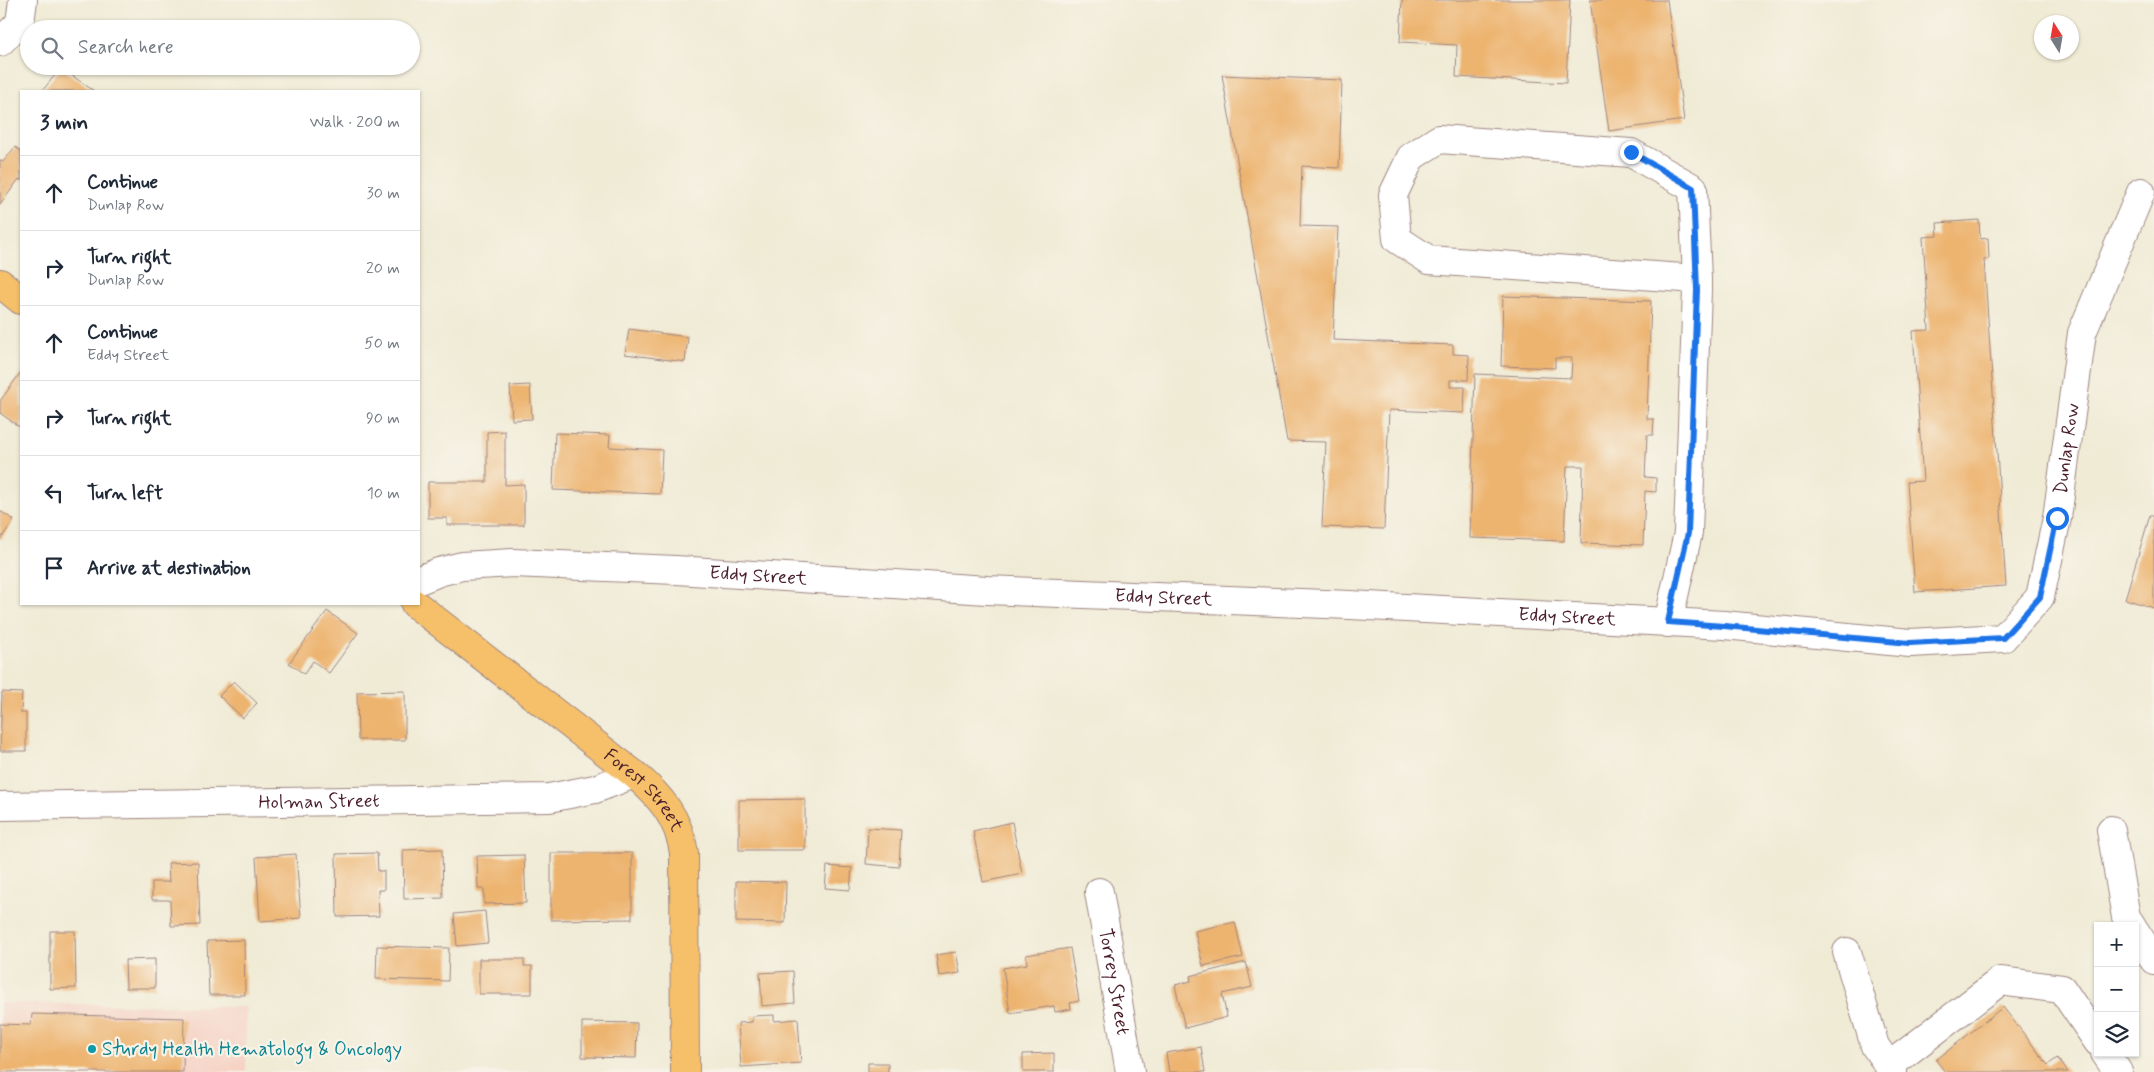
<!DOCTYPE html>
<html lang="en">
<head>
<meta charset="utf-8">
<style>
	:root { --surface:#fff; --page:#f2f2f3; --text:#1f2937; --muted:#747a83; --line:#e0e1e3 }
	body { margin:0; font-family:Mynerve,sans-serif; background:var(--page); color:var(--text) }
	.controls { position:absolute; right:15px; bottom:15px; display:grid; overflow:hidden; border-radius:0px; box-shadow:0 1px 4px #0004 }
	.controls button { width:45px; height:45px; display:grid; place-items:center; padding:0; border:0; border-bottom:1px solid var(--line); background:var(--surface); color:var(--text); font:25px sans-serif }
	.compass { position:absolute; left:2034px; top:15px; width:45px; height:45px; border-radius:50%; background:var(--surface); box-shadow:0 1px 4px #0004; rotate:349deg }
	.stop { position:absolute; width:15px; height:15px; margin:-11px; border:4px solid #1a73e8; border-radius:50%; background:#fff }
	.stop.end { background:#1a73e8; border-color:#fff; box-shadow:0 1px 5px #0008 }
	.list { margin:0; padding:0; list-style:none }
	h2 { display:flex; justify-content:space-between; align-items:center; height:65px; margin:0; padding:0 20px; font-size:21px }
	h2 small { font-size:16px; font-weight:400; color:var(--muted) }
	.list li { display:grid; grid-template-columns:32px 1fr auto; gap:15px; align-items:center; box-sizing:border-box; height:75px; padding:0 20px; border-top:1px solid var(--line) }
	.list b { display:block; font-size:19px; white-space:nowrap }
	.list p { margin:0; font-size:16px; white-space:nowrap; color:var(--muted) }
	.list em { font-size:16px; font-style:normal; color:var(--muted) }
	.icon { flex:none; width:28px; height:28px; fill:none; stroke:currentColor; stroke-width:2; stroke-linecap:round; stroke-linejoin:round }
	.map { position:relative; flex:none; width:2154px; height:1072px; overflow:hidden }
	.search { position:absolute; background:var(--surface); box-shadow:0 1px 4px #0004; left:20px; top:20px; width:400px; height:55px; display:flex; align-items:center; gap:12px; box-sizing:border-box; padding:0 18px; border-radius:28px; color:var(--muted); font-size:19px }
	.panel { position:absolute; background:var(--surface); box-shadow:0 1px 4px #0004; left:20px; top:90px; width:400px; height:515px; border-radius:0px }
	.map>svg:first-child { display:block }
	.built { fill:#f6d2c4 }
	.building { fill:#edb46f }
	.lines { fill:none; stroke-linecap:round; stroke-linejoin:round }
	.minor-casing { stroke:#9d8580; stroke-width:30 }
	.major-casing { stroke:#9d8580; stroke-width:30 }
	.minor { stroke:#fff; stroke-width:28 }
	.major { stroke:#f6c06b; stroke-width:28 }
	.route { stroke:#1a73e8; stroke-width:6 }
	.culture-dot { fill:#0f9aa8; stroke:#f7f3e8; stroke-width:2 }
	.labels { text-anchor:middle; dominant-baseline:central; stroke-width:4.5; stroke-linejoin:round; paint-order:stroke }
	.street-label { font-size:19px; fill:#4a1f2b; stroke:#f7f3e8 }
	.culture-label { font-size:19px; fill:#0d838f; stroke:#f7f3e8; text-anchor:start }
</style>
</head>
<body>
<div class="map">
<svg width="2154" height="1072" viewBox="0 0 2154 1072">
	<rect width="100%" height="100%" fill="#f7f3e8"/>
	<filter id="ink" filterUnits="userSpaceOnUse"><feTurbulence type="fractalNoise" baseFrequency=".02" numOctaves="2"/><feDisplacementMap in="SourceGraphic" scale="10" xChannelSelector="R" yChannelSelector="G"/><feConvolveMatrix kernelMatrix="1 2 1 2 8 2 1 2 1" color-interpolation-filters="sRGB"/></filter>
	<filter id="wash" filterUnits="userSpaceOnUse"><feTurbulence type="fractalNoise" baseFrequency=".0096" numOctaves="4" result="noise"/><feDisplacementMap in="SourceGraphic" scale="20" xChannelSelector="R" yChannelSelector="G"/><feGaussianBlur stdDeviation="1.12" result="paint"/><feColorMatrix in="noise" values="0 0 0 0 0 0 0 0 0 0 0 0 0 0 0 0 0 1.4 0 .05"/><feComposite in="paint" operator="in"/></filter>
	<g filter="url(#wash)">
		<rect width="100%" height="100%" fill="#f0ebd5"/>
		<path class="built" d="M 0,1003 L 246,1007 L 246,1072 L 0,1072 Z"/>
		<g id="blocks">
			<path class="building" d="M 1402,0 L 1570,0 L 1566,83 L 1456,77 L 1457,45 L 1400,42 Z
				M 1590,0 L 1667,0 L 1684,120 L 1609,131 Z
				M 61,68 L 94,91 L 42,91 Z
				M 1222,75 L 1342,80 L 1339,168 L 1302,166 L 1300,226 L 1338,227 L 1333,340 L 1453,345 L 1453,354 L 1469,355 L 1468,380 L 1450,380 L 1450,387 L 1465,387 L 1464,413 L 1389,410 L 1384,529 L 1322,527 L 1326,442 L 1287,441 Z
				M 15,147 L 21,151 L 21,181 L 19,179 L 0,205 L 0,160 L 3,162 Z
				M 1979,220 L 1980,239 L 1988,238 L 1989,259 L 1984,259 L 2006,586 L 1915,592 L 1907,482 L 1923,481 L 1913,331 L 1929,330 L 1923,237 L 1938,236 L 1937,223 Z
				M 1503,296 L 1651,301 L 1647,419 L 1654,419 L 1653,435 L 1647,435 L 1645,477 L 1656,478 L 1656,492 L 1645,491 L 1643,545 L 1581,543 L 1583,466 L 1567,466 L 1564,541 L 1470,538 L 1475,374 L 1571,378 L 1572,358 L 1555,358 L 1555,368 L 1501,366 Z
				M 629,329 L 688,337 L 685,362 L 625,354 Z
				M 21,372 L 21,428 L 0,413 L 0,401 Z
				M 530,385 L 532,419 L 512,420 L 510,386 Z
				M 505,431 L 505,485 L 524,484 L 524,525 L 447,525 L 447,518 L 428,518 L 428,482 L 487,482 L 487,432 Z
				M 555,433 L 610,435 L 609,447 L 662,450 L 660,494 L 553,490 Z
				M 0,511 L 14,520 L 0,540 Z
				M 2150,515 L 2154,517 L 2154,608 L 2125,599 Z
				M 327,611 L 358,633 L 329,673 L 313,661 L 304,674 L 289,663 Z
				M 234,681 L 257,703 L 243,718 L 219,696 Z
				M 405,691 L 405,740 L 358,740 L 357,692 Z
				M 2,692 L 22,693 L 21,713 L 26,713 L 26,751 L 0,751 Z
				M 805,799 L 805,850 L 739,850 L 739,800 Z
				M 1012,822 L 1022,874 L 983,882 L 973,831 Z
				M 868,828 L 901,830 L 899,867 L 866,864 Z
				M 442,849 L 443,898 L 404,899 L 403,850 Z
				M 377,853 L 378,871 L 384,871 L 384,890 L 378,890 L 379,916 L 337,917 L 336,854 Z
				M 551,853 L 632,853 L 632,919 L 551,920 Z
				M 296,854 L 301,918 L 260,921 L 256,857 Z
				M 524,855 L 526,903 L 484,904 L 484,889 L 478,889 L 477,856 Z
				M 198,862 L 200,925 L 171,926 L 170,900 L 152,900 L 152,882 L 169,882 L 168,863 Z
				M 827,866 L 852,868 L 850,890 L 825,888 Z
				M 736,881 L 786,882 L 785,923 L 736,922 Z
				M 485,911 L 488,943 L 457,946 L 454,914 Z
				M 1235,922 L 1243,957 L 1203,966 L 1195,931 Z
				M 50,931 L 75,931 L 76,988 L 50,989 Z
				M 244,940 L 245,995 L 209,995 L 207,941 Z
				M 377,946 L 449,948 L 448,981 L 376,979 Z
				M 1070,948 L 1079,1001 L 1070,1003 L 1071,1009 L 1055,1012 L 1054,1006 L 1010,1013 L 1003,968 L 1027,964 L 1026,955 Z
				M 956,952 L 960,973 L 939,976 L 936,955 Z
				M 155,959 L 155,988 L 126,988 L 125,960 Z
				M 479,959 L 524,959 L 524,966 L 532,966 L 532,994 L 479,994 Z
				M 1246,962 L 1252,987 L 1222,994 L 1227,1017 L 1185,1028 L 1175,985 L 1191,981 L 1190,976 Z
				M 793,971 L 795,1003 L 762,1006 L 760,973 Z
				M 2003,1007 L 2048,1065 L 2057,1058 L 2068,1072 L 1945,1072 L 1936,1060 Z
				M 32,1014 L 184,1018 L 183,1072 L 0,1072 L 0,1024 L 31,1025 Z
				M 774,1015 L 774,1021 L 798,1019 L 801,1063 L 741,1067 L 738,1023 L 752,1022 L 752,1016 Z
				M 582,1022 L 637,1023 L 636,1058 L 582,1057 Z
				M 1201,1047 L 1205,1072 L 1169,1072 L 1166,1053 Z
				M 1054,1053 L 1054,1072 L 1023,1072 L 1023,1054 Z
				M 868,1063 L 888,1063 L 888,1072 L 868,1072 Z"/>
		</g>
	</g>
	<g filter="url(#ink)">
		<use href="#blocks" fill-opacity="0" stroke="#9d8580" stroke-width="1"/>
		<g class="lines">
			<g class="minor-casing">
				<g id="minor">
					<path d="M 0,42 L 20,23 L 23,0"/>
					<path id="s1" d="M 419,580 L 439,572 L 462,566 L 513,563 L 676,570 L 987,590 L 1350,605 L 1724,625 L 1910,643 L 2003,638 L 2040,597 L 2057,518 L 2082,333 L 2141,192"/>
					<path d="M 1668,623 L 1688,533 L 1697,290 L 1697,279 L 1693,188 L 1631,153 L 1439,139 L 1411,157 L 1393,195 L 1397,239 L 1429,260 L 1697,279"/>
					<path id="s2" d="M 0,806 L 549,798 L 595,789 L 634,774"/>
					<path d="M 2111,830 L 2126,917 L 2132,926"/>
					<path id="s3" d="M 1099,892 L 1130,1072"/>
					<path d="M 2135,931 L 2154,960"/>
					<path d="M 1847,952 L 1875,1046 L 1893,1072"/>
					<path d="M 2105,1053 L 2118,1072"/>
					<path d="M 1889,1066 L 2000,981 L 2062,989 L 2098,1042"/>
				</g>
			</g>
			<g class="major-casing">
				<g id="major">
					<path d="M 0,283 L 21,300"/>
					<path id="s4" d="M 415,604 L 634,774 C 660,796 679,818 684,853 L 685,1072"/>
				</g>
			</g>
			<use href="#minor" class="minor"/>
			<use href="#major" class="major"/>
		</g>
	</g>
	<g class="lines" filter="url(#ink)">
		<path class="route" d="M 1631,152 L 1693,188 L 1697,290 L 1688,533 L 1668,622 L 1724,626 L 1910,643 L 2003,638 L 2040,597 L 2057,518"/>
	</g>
	<circle class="culture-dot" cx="92" cy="1049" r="5"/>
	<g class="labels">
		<g class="street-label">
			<text stroke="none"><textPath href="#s1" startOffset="1795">Dunlap Row</textPath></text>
			<text stroke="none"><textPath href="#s1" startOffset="342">Eddy Street</textPath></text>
			<text stroke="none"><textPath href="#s1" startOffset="748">Eddy Street</textPath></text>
			<text stroke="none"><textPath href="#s1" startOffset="1152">Eddy Street</textPath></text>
			<text stroke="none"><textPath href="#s4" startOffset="296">Forest Street</textPath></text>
			<text stroke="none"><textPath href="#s2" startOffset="319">Holman Street</textPath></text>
			<text stroke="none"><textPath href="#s3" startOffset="91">Torrey Street</textPath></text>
		</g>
		<g class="culture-label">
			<text x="102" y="1049">Sturdy Health Hematology &amp; Oncology</text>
		</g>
	</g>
</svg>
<div class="controls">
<button>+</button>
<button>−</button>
<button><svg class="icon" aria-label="layers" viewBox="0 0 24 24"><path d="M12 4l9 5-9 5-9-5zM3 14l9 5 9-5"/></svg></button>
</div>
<svg class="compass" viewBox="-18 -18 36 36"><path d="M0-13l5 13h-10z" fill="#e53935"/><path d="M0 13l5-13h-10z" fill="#747a83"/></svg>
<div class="stop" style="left:2057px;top:518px"></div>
<div class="stop end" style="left:1631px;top:152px"></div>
<div class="search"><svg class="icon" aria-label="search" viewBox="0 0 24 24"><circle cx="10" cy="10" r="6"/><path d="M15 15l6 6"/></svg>Search here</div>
<section class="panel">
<h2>3 min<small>Walk · 200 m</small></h2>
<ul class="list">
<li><svg class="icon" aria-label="ahead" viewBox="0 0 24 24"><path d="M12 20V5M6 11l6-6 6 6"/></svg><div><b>Continue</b><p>Dunlap Row</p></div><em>30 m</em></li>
<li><svg class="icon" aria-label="right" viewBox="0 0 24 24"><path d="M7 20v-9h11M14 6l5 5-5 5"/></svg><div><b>Turn right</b><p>Dunlap Row</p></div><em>20 m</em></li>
<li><svg class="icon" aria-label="ahead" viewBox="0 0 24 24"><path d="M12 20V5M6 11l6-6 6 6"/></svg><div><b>Continue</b><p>Eddy Street</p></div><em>50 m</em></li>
<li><svg class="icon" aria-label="right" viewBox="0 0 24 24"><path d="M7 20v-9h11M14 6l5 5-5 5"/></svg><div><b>Turn right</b></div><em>90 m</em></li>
<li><svg class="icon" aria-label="left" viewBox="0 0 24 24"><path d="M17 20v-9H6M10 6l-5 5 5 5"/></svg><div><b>Turn left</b></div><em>10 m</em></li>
<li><svg class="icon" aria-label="arrive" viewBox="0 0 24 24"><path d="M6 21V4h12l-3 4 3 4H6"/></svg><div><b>Arrive at destination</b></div></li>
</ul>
</section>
</div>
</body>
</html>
